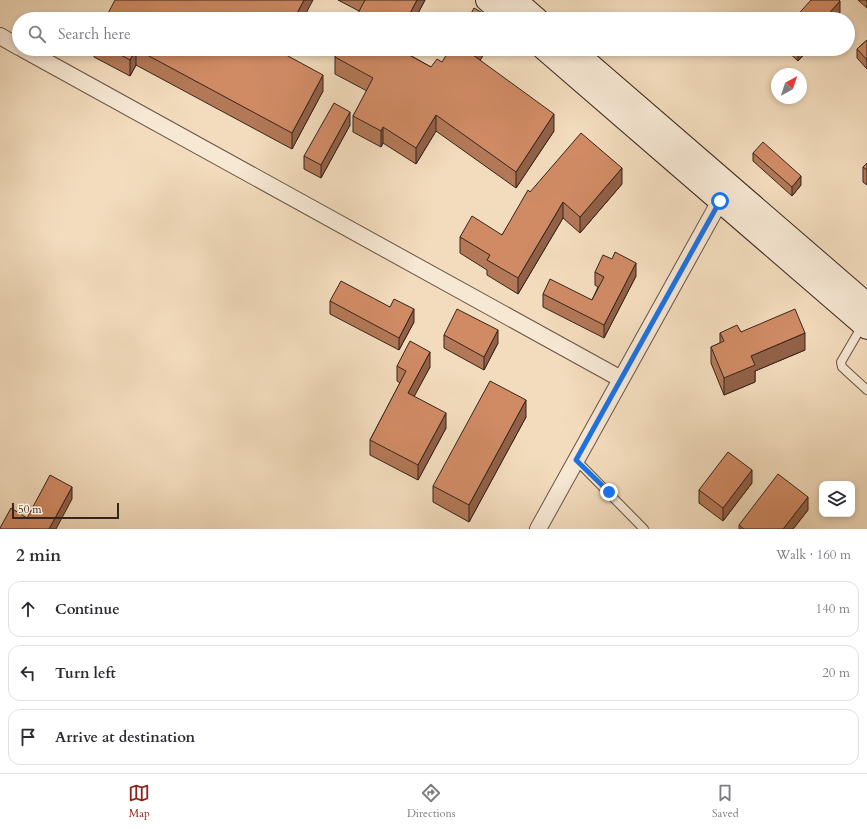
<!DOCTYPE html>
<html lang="en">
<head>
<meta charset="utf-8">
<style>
	:root { --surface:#fff; --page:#f7f7f7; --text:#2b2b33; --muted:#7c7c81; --line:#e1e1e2; --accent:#8f2418 }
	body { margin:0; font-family:Cardo,serif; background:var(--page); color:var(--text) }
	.controls { position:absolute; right:12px; bottom:12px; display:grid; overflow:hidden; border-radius:8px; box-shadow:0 2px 6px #0003 }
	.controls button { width:36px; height:36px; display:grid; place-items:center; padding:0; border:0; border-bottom:1px solid var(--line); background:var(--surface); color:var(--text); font:20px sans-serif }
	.compass { position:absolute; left:771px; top:68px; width:36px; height:36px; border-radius:50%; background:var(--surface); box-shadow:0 2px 6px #0003; rotate:40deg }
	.scale { position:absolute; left:12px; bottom:10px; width:107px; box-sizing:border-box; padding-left:4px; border:2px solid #36241d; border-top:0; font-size:11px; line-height:14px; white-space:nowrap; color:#36241d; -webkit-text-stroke:3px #f7e8d4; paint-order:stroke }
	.stop { position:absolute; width:12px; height:12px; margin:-9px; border:3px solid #1a73e8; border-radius:50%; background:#fff }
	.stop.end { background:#1a73e8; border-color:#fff; box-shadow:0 1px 4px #0008 }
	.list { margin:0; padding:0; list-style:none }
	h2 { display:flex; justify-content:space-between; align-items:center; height:52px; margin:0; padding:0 16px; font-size:17px }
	h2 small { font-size:13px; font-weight:400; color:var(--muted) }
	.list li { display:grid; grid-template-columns:26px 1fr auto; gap:12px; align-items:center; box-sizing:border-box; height:56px; margin:0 8px 8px; padding:0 8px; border:1px solid var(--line); border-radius:12px }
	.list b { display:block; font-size:15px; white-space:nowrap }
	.list em { font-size:13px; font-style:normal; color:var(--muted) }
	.icon { flex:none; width:22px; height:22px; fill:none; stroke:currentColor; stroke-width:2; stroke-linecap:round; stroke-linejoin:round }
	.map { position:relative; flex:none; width:867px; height:529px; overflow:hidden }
	.search { position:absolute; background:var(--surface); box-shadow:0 2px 6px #0003; left:12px; right:12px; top:12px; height:44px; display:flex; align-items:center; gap:10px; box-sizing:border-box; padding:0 14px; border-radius:22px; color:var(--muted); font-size:15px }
	.sheet { height:244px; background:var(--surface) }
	nav { display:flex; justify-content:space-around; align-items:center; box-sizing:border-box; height:56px; border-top:1px solid var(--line); background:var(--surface); font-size:11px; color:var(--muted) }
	nav a { display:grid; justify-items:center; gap:2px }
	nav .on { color:var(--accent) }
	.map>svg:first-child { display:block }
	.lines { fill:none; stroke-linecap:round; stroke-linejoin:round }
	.service-casing { stroke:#655245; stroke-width:10 }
	.minor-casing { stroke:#655245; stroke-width:18 }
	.secondary-casing { stroke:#36241d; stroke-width:24 }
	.service { stroke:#f7e8d4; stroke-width:8 }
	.minor { stroke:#f7e8d4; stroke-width:16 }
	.secondary { stroke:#f7e8d4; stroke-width:22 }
	.wall { fill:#b37857; stroke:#36241d }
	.shaded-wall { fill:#926147; stroke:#36241d }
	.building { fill:#d08b65; stroke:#36241d }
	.route { stroke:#1a73e8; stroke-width:5 }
</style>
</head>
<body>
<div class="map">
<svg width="867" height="529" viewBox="0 0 867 529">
	<rect width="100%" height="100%" fill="#f3dcbd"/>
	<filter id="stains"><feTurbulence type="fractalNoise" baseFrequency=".005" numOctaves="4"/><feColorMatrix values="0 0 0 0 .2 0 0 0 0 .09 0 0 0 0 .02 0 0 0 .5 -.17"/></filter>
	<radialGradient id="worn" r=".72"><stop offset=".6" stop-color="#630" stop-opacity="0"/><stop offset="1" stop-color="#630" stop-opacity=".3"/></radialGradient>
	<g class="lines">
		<g class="service-casing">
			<path id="service" d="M 862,326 L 841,362 L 842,367 L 867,390
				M 576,460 L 644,529"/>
		</g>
		<g class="minor-casing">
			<path id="minor" d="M 0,36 L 19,47
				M 23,49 L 621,379
				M 538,529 L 720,201"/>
		</g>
		<g class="secondary-casing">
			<path id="secondary" d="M 487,0 L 509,19
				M 515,0 L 537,19
				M 544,49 L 867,328
				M 572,49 L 867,304"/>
		</g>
		<use href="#service" class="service"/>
		<use href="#minor" class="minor"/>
		<use href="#secondary" class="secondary"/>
	</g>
	<path class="wall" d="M 338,0 L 425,0 L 415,19 L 359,11 Z
		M 858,0 L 867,0 L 867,8 Z
		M 867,40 L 867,69 L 857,58 L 857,49 Z
		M 94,49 L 287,49 L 284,54 L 323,91 L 292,149 L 136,65 L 130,76 L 94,57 Z
		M 339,49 L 399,49 L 431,67 L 442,62 L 487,49 L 480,60 L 554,131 L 516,188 L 436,131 L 416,164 L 383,143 L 381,147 L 353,132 L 353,116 L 367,91 L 335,74 L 335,57 Z
		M 785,49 L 809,49 L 798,61 Z
		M 350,125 L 321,178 L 304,169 L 304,156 Z
		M 753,153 L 801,185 L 792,196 L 753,161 Z
		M 867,163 L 867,185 L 863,182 L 863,167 Z
		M 622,184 L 580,233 L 563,218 L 518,294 L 487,275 L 487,270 L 460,253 L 460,237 L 502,235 L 530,192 Z
		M 595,272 L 636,276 L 604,338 L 543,307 L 543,294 L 592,300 L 598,287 L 595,285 Z
		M 330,301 L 390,307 L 414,322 L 399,350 L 330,314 Z
		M 741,332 L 805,350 L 755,371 L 755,382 L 724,395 L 711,363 L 711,347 L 720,343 L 720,333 Z
		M 444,335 L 498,343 L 484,370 L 444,348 Z
		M 397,366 L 430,367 L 414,396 L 446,428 L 418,480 L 370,455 L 370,440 L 400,383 L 397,381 Z
		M 526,417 L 469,522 L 433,502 L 433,486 Z
		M 752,483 L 723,521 L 699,503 L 699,490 Z
		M 808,510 L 793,529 L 739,529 L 739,525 Z"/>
	<path class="shaded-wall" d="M 304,0 L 313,0 L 303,19 L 294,19 Z
		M 417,0 L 425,0 L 415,19 L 407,19 Z
		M 840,1 L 840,13 L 835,19 L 824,19 Z
		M 136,49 L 136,65 L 130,76 L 130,60 Z
		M 278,49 L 287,49 L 277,67 L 277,50 Z
		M 477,49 L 487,49 L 473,72 L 473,55 Z
		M 798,49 L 809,49 L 798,61 Z
		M 323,75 L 323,91 L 292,149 L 292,133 Z
		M 350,112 L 350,125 L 321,178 L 321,165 Z
		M 554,114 L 554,131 L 516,188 L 516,172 Z
		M 436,115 L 436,131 L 416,164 L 416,148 Z
		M 383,127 L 383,143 L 381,147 L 381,131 Z
		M 622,168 L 622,184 L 580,233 L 580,217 Z
		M 801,176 L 801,185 L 792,196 L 792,187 Z
		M 563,202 L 563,218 L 518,294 L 518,278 Z
		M 636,263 L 636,276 L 604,338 L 604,325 Z
		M 414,309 L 414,322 L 399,350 L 399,338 Z
		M 498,330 L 498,343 L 484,370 L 484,357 Z
		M 805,333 L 805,350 L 755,371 L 755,382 L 724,395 L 724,378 L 751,356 Z
		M 430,352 L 430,367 L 408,408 L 408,393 Z
		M 526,400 L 526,417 L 469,522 L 469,505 Z
		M 446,413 L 446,428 L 418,480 L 418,465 Z
		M 752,470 L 752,483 L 723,521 L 723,508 Z
		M 72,487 L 72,499 L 56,529 L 49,529 Z
		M 808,497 L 808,510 L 793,529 L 783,529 Z"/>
	<path class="building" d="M 115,0 L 304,0 L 294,19 L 105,19 Z
		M 365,0 L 417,0 L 407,19 L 355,19 Z
		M 811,0 L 839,0 L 840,1 L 824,19 L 794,19 Z
		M 474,8 L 493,19 L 468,19 Z
		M 867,40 L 867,60 L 857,49 Z
		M 110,49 L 278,49 L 277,50 L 323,75 L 292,133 L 136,49 L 130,60 Z
		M 339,49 L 398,49 L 431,67 L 437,59 L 442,62 L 450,49 L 477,49 L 473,55 L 554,114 L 516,172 L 436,115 L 416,148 L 383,127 L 381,131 L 353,116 L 373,78 L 335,57 Z
		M 334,103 L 350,112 L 321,165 L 304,156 Z
		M 581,133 L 622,168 L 580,217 L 563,202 L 518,278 L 487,260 L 490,255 L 460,237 L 472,216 L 502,235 L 528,190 L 530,192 Z
		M 763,142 L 801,176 L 792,187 L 753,153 Z
		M 867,163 L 867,170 L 863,167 Z
		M 615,252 L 636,263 L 604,325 L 543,294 L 550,279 L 592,300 L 604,277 L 595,272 L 603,255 L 612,259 Z
		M 341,281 L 390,307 L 394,299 L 414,309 L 399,338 L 330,301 Z
		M 457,309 L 498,330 L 484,357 L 444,335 Z
		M 795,309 L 805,333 L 751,356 L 755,365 L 724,378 L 711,347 L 724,341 L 720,333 L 737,325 L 741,332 Z
		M 410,341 L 430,352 L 408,393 L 446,413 L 418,465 L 370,440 L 406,371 L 397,366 Z
		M 490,381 L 526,400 L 469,505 L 433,486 Z
		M 728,452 L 752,470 L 723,508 L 699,490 Z
		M 778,474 L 808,497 L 783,529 L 744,529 L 739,525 Z
		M 50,475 L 72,487 L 49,529 L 0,529 L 0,528 L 11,508 L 27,518 Z"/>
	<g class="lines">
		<path class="route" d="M 609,492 L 576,460 L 720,201"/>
	</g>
	<rect width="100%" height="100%" filter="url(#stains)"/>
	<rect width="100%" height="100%" fill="url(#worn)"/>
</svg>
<div class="controls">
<button><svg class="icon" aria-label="layers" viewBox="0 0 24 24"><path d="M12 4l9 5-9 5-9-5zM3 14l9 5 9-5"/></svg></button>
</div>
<svg class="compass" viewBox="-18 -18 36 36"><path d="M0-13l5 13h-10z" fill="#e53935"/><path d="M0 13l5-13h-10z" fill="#7c7c81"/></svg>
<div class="scale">50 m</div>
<div class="stop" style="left:720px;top:201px"></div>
<div class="stop end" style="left:609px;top:492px"></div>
<div class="search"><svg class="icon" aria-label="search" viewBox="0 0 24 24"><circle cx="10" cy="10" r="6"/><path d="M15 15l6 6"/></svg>Search here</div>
</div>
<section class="sheet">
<h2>2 min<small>Walk · 160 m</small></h2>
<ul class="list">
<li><svg class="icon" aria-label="ahead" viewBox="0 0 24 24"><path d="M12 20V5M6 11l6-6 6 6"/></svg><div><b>Continue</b></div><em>140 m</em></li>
<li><svg class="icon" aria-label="left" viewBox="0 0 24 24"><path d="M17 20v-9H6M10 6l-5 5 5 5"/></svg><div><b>Turn left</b></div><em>20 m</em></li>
<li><svg class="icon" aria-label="arrive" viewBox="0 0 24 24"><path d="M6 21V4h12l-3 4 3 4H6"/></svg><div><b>Arrive at destination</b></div></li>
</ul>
</section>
<nav>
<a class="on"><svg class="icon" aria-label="map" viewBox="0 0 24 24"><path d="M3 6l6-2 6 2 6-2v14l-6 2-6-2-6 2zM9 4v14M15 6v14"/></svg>Map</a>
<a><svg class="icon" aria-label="directions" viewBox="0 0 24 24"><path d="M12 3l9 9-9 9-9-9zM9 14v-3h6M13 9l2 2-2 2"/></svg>Directions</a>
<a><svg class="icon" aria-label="saved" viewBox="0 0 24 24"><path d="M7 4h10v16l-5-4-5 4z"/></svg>Saved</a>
</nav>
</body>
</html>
